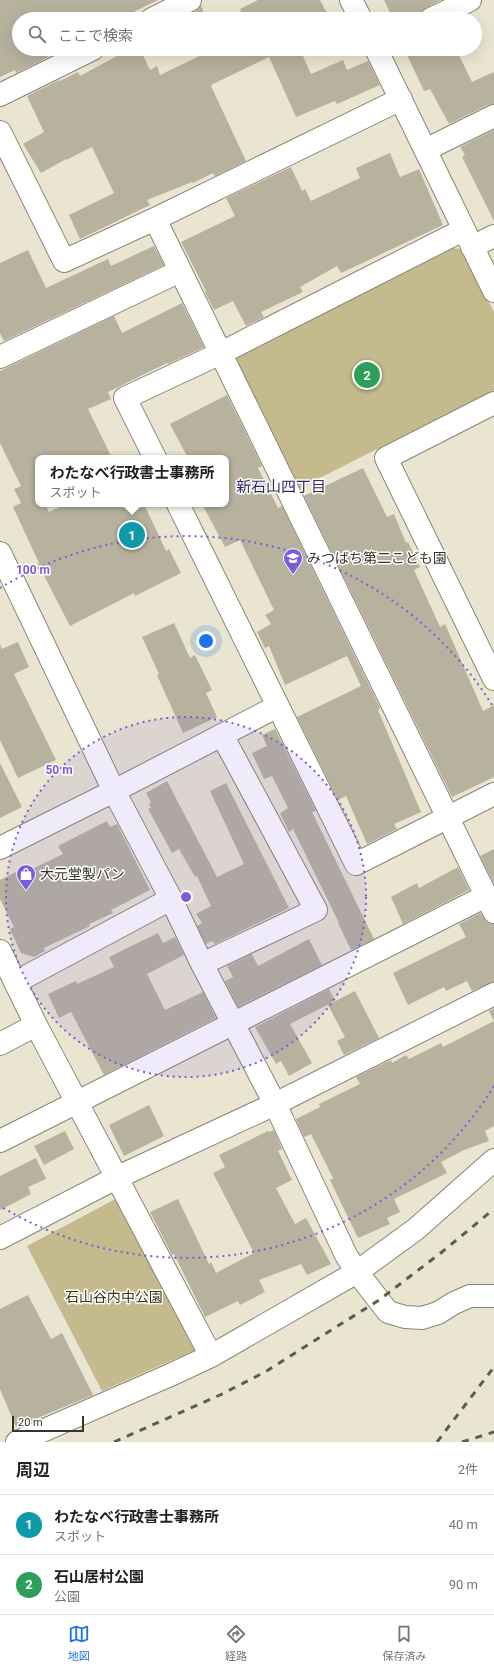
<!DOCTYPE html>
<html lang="ja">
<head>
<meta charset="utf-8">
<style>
	:root { --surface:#fff; --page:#f2f2f2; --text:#222; --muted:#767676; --line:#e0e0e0; --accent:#1a73e8 }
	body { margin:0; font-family:Roboto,"Noto Sans JP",sans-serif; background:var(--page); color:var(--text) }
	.scale { position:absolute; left:12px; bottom:10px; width:72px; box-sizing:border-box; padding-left:4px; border:2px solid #36352d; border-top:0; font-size:11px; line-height:14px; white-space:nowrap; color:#36352d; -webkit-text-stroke:3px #fff; paint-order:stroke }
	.you { position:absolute; left:206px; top:641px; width:14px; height:14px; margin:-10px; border:3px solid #fff; border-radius:50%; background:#1a73e8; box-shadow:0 0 0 6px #1a73e833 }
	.badge { display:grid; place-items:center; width:26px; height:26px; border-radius:50%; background:var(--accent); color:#fff; font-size:13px; font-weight:700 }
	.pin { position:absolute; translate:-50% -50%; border:2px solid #fff; box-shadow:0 1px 4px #0006 }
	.popup { position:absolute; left:35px; top:455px; width:194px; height:52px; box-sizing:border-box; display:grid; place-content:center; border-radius:8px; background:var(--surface); filter:drop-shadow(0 1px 3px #0005); font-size:13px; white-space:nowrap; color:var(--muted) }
	.popup b { font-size:15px; color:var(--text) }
	.popup::after { content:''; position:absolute; left:50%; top:100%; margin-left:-8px; border:8px solid transparent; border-top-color:var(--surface) }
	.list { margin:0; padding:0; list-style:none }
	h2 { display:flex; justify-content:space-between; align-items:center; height:52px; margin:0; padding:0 16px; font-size:17px }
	h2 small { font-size:13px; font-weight:400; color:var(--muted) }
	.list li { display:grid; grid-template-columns:26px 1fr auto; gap:12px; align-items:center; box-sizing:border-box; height:60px; padding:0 16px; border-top:1px solid var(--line) }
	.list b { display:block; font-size:15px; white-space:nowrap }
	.list p { margin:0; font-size:13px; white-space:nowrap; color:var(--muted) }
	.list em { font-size:13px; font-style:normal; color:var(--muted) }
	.icon { flex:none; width:22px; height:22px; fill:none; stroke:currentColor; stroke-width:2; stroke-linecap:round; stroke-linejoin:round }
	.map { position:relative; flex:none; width:494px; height:1442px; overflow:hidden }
	.search { position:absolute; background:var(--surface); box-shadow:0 4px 16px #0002; left:12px; right:12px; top:12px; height:44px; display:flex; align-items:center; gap:10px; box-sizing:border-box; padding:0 14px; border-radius:22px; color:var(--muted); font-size:15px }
	.sheet { height:172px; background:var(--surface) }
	nav { display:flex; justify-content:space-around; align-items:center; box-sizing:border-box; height:56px; border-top:1px solid var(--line); background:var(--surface); font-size:11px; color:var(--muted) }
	nav a { display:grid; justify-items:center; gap:2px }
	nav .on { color:var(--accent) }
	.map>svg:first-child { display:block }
	.green { fill:#c4ba8d }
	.building { fill:#b6b29e }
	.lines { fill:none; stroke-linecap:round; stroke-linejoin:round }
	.street-casing { stroke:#8a8573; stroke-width:24 }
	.secondary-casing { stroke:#8a8573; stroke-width:24 }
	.street { stroke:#fff; stroke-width:22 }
	.secondary { stroke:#fff; stroke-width:22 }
	.rail { stroke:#5d5c51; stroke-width:3; stroke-dasharray:7 7; stroke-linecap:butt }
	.ring { fill:none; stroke:#785ed9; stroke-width:2; stroke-dasharray:2 4 }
	.labels { text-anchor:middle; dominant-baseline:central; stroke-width:3; stroke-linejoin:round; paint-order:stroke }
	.poi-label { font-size:14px; fill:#36352d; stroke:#fff; text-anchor:start }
	.park-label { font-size:14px; fill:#3b3312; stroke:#fff }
	.neighbourhood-label { font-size:15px; fill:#342863; stroke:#fff }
	.centre { fill:#785ed9; stroke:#fff; stroke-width:2 }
	.ring-label { font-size:12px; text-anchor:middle; font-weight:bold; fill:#785ed9; stroke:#fff; stroke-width:3; stroke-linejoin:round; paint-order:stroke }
</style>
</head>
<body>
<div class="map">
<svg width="494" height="1442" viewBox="0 0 494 1442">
	<rect width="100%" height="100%" fill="#e9e5d1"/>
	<path class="green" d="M 451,248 L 462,249 L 494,312 L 494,390 L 296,490 L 232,361 Z
		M 123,1195 L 202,1347 L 102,1391 L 27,1246 Z"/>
	<path class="building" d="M 0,0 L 158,0 L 119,19 L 19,19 L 19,49 L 58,49 L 47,55 L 48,57 L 16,73 L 15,70 L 0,77 Z
		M 258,0 L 320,0 L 330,19 L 245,19 L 240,9 Z
		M 384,0 L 441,0 L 426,8 L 420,15 L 411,19 L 393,19 Z
		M 201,5 L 206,19 L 180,19 L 196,11 Z
		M 116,49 L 140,49 L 150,70 L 157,66 L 160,75 L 214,49 L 216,53 L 225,49 L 300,49 L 311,74 L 343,60 L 347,70 L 368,61 L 380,85 L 337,104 L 335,101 L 296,117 L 269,57 L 213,84 L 211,86 L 246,161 L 215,176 L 213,173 L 193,183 L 192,182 L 147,200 L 150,205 L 80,239 L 69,215 L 114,193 L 92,147 L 66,160 L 66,159 L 41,173 L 23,144 L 44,132 L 27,96 L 59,80 L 60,81 L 78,72 L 80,76 L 119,55 Z
		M 420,49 L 456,49 L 472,82 L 494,72 L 494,104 L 488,105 L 449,124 L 430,89 L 424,91 L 407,55 Z
		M 494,130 L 494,221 L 462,157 L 465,155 L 460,147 Z
		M 390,153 L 400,177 L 419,169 L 443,225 L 341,273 L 337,266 L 300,287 L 303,292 L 261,312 L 264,317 L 246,326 L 233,301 L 214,310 L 205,292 L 206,291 L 181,242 L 235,216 L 226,198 L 291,167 L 302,191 L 305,189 L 311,201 L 360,178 L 356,168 Z
		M 154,246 L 164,265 L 4,341 L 0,333 L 0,263 L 28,250 L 46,288 L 108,259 L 111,266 Z
		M 182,303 L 204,347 L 168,364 L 167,363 L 108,392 L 111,399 L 88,409 L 112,458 L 38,458 L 38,504 L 45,504 L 49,512 L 66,504 L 144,504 L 166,551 L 169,549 L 181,573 L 135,596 L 134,593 L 70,626 L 38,564 L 39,563 L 13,507 L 21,503 L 14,489 L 21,486 L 0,443 L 0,371 L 114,316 L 122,333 Z
		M 227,395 L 262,466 L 258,468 L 278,508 L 282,506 L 380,708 L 378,710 L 421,812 L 394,824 L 397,829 L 367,844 L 346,796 L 338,800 L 297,717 L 361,686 L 347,656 L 285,685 L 269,646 L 265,648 L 257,632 L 271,624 L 265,615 L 274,610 L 240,540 L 225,547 L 202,504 L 226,504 L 226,458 L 188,458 L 170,424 Z
		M 363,468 L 387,517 L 394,514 L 406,543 L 408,542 L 420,567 L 414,570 L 440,627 L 445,624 L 483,711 L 494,705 L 494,777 L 452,797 L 304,496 Z
		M 174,623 L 190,658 L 195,655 L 212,690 L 206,693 L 217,717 L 183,733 L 157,675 L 159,674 L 142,637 Z
		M 18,642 L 29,667 L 14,674 L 56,760 L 18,778 L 0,740 L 0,644 L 2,649 Z
		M 275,729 L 316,811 L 312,812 L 374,939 L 351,950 L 338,923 L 339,923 L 293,829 L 289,832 L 280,813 L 288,808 L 272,776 L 264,779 L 252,753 L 267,746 L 262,735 Z
		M 0,763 L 22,807 L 0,818 Z
		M 167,781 L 217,877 L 244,864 L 210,791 L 226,783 L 289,908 L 215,944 L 212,941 L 206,944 L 197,926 L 202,923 L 196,914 L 211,906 L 197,876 L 195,877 L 179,849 L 172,853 L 148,809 L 151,808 L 149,804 L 151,802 L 146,793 Z
		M 107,821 L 110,827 L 117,824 L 150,890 L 111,910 L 113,913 L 89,924 L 90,926 L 44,948 L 45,951 L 34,957 L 21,953 L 10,929 L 14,927 L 0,899 L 0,880 L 26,867 L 28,871 L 63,854 L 58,846 Z
		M 494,849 L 494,884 L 480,856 Z
		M 458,867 L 469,890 L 403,924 L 391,897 L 417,883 L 419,888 Z
		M 480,913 L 487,922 L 494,924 L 494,982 L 472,991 L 467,981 L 446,991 L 444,987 L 408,1005 L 393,973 L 466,937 L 459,924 Z
		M 158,933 L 163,943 L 175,937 L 184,955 L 147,974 L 165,1010 L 203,992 L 216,1018 L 104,1075 L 71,1012 L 59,1018 L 48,994 L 76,981 L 77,984 L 114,967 L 109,957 Z
		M 309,939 L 322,965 L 238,1007 L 225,981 L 233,977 L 227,966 L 252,954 L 258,966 Z
		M 329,989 L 335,1001 L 290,1024 L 312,1063 L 289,1076 L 281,1061 L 276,1064 L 255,1027 Z
		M 355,991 L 379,1038 L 344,1055 L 337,1041 L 345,1037 L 328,1005 Z
		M 494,1008 L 494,1126 L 485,1131 L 489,1141 L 464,1150 L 441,1162 L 447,1173 L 394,1199 L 400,1212 L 387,1218 L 390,1224 L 358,1238 L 330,1180 L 333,1178 L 311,1134 L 304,1137 L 296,1119 L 320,1107 L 319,1104 L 360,1084 L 356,1077 L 391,1060 L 392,1063 L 406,1055 L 409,1059 L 441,1043 L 443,1047 L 494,1021 L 489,1011 Z
		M 149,1105 L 164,1136 L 124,1156 L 109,1125 Z
		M 274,1130 L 282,1149 L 278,1151 L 292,1180 L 276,1188 L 295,1224 L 306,1218 L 331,1264 L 307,1275 L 301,1264 L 259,1280 L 265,1292 L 240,1305 L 238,1301 L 205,1317 L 174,1254 L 172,1255 L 150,1212 L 178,1199 L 209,1264 L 211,1262 L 216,1273 L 254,1253 L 213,1173 L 225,1167 L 219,1155 L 268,1131 L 269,1132 Z
		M 65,1131 L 74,1149 L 44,1165 L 34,1146 Z
		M 36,1158 L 46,1179 L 28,1187 L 31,1194 L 0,1210 L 0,1176 Z
		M 28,1295 L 51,1339 L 62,1333 L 93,1395 L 16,1427 L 0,1389 L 0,1309 Z"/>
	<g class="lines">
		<g class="street-casing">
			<path id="street" d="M 351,0 L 361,19
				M 152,19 L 190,0
				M 431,19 L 470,0
				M 376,49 L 494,291
				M 0,95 L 93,49
				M 0,132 L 64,261 L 155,219 L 401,99
				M 425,150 L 494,116
				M 155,219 L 494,912
				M 472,247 L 494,236
				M 0,357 L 180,271
				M 494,403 L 386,458 L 494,679
				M 155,458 L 125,398 L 221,353 L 463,230
				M 178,504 L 356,864 L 494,794
				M 0,553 L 114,791 L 0,848
				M 278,706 L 114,791 L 171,899 L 202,964 L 275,1104 L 346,1255 L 357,1272
				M 0,951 L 36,1025 L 211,1356
				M 202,964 L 316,910 L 222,735
				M 16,982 L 171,899
				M 0,1044 L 36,1025
				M 0,1141 L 486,896
				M 0,1238 L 118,1177 L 275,1104 L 494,994
				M 17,1442 L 168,1376 L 211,1356 L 357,1272 L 416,1229 L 494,1160"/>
		</g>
		<g class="secondary-casing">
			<path id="secondary" d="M 357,1272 L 388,1312 L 405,1317 L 422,1318 L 438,1313 L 454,1303 L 470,1296 L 494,1296"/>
		</g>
		<use href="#street" class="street"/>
		<use href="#secondary" class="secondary"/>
		<path class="rail" d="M 114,1442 L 220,1395 L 265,1372 L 379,1300 L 442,1252 L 494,1209
			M 437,1442 L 494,1367
			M 462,1442 L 494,1432"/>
	</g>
	<circle cx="186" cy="897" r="180" fill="#785ed9" fill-opacity=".12"/>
	<g class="ring">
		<circle cx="186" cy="897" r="180"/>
		<path d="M494 1086A361 361 0 0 1 0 1206M0 588A361 361 0 0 1 494 708"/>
	</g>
	<defs>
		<g id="school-pin" transform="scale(1)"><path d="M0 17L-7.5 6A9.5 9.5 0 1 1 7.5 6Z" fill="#785ed9" stroke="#fff"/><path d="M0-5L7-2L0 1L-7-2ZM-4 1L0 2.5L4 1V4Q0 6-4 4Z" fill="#fff"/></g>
		<g id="shop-pin" transform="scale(1)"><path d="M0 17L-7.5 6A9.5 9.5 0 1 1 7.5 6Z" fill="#785ed9" stroke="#fff"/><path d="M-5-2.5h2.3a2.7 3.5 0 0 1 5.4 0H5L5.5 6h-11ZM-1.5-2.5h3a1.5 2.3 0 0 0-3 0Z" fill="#fff"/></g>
	</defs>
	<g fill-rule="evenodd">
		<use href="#school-pin" x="293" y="558"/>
		<use href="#shop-pin" x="26" y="874"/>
	</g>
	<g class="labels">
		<g class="poi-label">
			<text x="307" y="558">みつばち第二こども園</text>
			<text x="40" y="874">大元堂製パン</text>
		</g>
		<g class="park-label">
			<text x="114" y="1297">石山谷内中公園</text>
		</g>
		<g class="neighbourhood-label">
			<text x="281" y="487">新石山四丁目</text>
		</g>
	</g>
	<circle cx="186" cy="897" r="6" class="centre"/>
	<g class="ring-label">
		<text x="33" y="574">100 m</text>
		<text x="59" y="774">50 m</text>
	</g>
</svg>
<div class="scale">20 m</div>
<div class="you"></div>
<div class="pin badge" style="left:132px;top:535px;background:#0f9aa8">1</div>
<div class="popup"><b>わたなべ行政書士事務所</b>スポット</div>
<div class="pin badge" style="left:367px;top:375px;background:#2e9e5b">2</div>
<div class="search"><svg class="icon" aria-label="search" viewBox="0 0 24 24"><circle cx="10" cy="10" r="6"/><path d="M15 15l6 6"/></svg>ここで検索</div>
</div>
<section class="sheet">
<h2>周辺<small>2件</small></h2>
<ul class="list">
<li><span class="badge" style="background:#0f9aa8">1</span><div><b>わたなべ行政書士事務所</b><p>スポット</p></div><em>40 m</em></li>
<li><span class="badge" style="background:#2e9e5b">2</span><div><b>石山居村公園</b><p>公園</p></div><em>90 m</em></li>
</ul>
</section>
<nav>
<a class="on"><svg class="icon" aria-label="map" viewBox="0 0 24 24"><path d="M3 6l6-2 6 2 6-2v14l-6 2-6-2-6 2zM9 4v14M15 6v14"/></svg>地図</a>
<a><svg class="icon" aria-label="directions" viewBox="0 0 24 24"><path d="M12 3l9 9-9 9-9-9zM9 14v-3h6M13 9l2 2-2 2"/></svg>経路</a>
<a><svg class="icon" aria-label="saved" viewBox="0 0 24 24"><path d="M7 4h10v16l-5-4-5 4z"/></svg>保存済み</a>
</nav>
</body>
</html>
